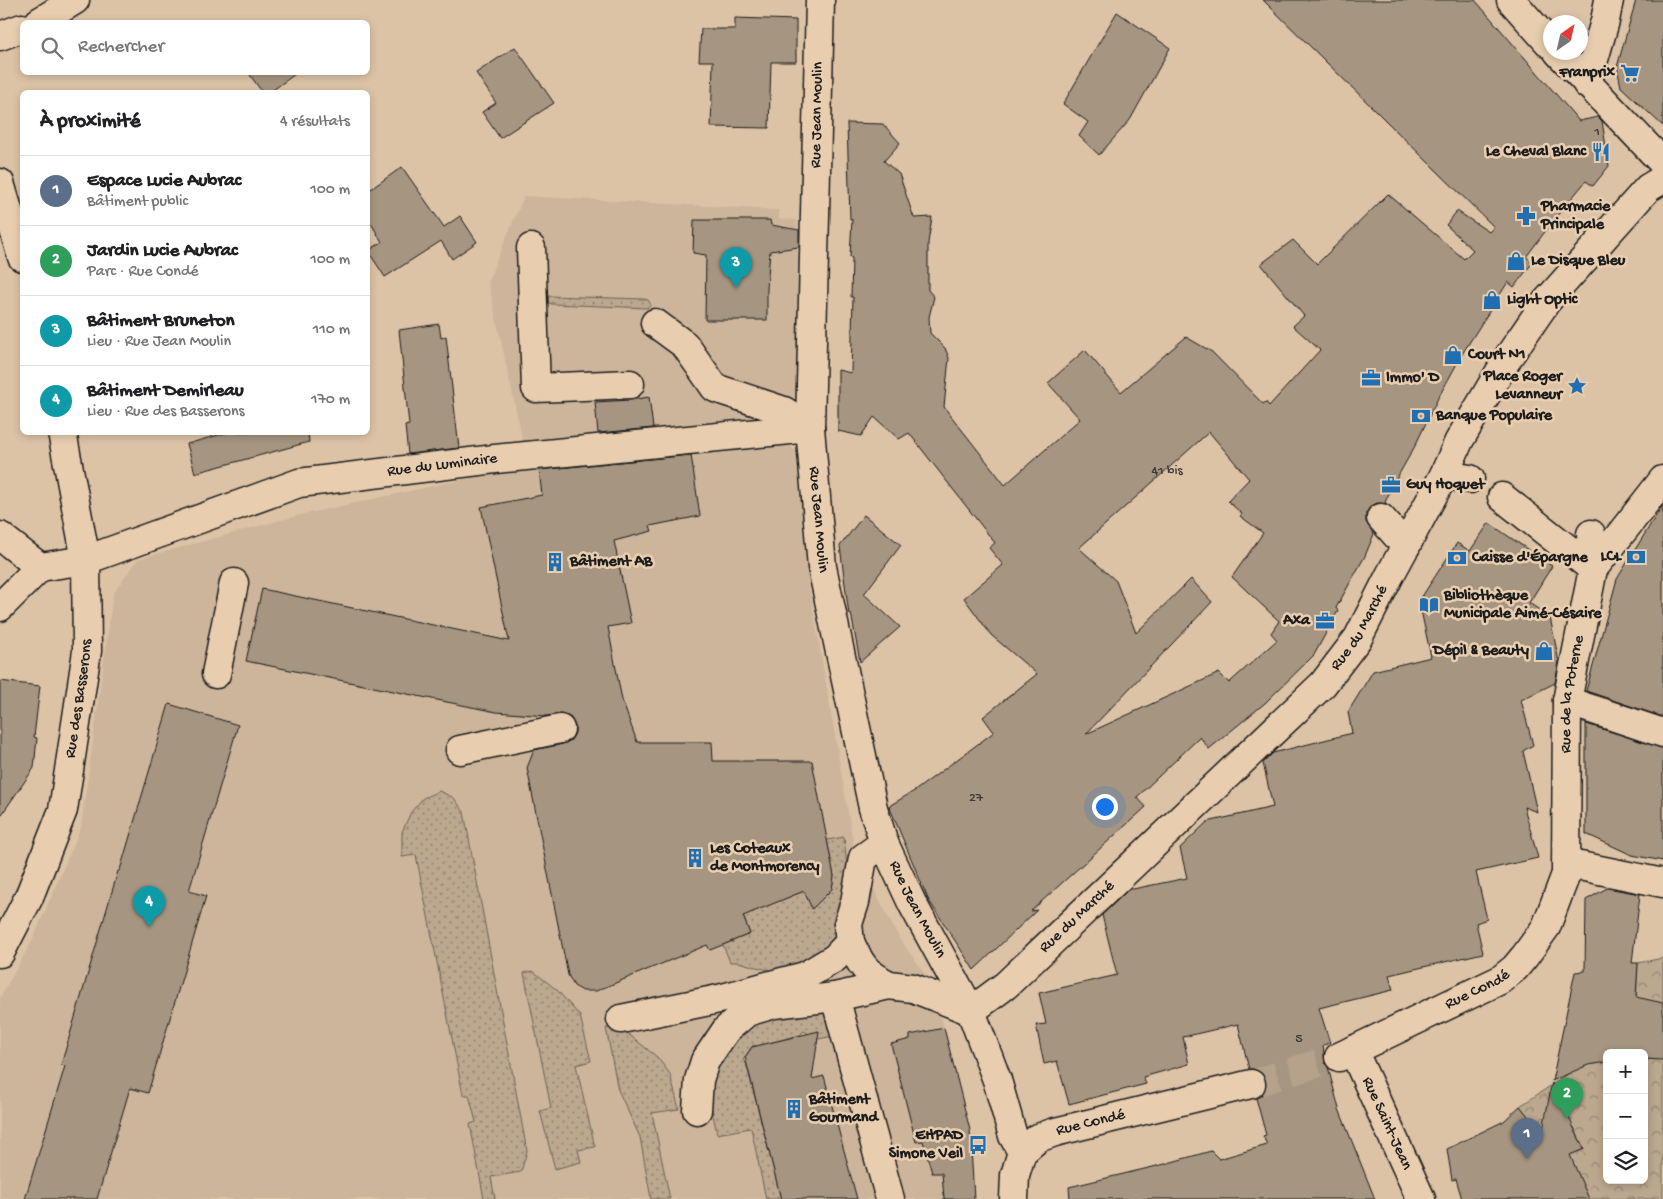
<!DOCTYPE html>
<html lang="fr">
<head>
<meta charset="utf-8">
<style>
	:root { --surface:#fff; --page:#f6f6f6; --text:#202124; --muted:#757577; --line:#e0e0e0; --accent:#1f6fb2 }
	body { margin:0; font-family:"Gochi Hand",sans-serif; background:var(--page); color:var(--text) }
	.controls { position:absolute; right:15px; bottom:15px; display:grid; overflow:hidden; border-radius:8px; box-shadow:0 2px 8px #0003 }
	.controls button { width:45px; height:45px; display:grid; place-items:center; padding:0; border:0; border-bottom:1px solid var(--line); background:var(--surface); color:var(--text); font:25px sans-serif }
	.compass { position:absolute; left:1543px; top:15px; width:45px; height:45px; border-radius:50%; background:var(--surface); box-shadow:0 2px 8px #0003; rotate:34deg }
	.you { position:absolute; left:1104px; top:806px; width:18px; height:18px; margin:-12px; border:4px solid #fff; border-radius:50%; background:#1a73e8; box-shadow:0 0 0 8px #1a73e833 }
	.badge { display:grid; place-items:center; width:32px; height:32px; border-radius:50%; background:var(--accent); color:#fff; font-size:16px; font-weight:700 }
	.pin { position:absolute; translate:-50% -41px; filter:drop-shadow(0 1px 2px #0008) }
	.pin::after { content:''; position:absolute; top:26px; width:18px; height:15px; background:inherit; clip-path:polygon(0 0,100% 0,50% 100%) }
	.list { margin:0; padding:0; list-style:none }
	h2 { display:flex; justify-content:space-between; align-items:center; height:65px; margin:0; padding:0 20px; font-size:21px }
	h2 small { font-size:16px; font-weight:400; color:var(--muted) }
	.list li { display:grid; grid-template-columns:32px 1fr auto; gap:15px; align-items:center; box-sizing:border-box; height:70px; padding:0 20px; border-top:1px solid var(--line) }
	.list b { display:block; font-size:19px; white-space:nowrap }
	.list p { margin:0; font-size:16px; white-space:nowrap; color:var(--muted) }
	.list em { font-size:16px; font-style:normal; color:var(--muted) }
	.icon { flex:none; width:28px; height:28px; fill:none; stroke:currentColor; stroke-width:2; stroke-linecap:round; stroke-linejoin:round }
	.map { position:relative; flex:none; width:1663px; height:1199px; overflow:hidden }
	.search { position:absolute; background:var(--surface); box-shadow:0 2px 8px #0003; left:20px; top:20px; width:350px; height:55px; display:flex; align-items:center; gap:12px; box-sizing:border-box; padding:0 18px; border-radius:8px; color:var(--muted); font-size:19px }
	.panel { position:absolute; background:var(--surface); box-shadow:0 2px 8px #0003; left:20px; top:90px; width:350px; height:345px; border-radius:8px }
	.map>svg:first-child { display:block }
	.built { fill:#ccb59b }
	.grass { fill:url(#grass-dots); stroke:#6c6256 }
	.forest { fill:url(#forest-crowns); stroke:#6c6256 }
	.building { fill:#a69580; stroke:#1c1c1c; fill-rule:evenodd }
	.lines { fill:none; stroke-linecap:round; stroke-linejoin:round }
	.minor-tunnel { stroke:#b6a28a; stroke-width:28; stroke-dasharray:28 14; stroke-linecap:butt }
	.minor-casing { stroke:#1c1c1c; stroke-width:31 }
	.minor { stroke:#e8ceaf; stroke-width:28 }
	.labels { text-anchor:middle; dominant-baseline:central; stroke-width:5; stroke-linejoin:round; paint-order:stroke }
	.number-label { font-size:14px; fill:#3e3a35 }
	.poi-label { font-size:16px; font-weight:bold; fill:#1c1c1c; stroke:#e8ceaf; text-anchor:start }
	.street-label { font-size:16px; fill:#1c1c1c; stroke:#e8ceaf }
</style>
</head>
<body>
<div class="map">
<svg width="1663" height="1199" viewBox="0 0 1663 1199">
	<defs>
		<pattern id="grass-dots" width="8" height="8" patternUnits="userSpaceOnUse" patternTransform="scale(1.25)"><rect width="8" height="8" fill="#bca78f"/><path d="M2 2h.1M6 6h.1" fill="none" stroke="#988774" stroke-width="1.8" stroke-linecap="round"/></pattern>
		<pattern id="forest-crowns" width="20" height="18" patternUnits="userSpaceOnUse" patternTransform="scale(1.25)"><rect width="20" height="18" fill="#bca78f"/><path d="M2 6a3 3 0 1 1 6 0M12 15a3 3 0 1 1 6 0" fill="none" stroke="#988774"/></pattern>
	</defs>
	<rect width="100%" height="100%" fill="#dcc3a6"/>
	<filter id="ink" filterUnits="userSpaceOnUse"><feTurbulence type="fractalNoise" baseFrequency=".02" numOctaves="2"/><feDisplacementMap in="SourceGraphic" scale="10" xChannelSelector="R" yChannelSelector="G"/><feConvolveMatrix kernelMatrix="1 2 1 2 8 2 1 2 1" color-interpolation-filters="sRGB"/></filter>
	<g filter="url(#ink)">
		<path class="built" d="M 524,196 L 779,210 L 779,219 L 797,220 L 806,409 L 791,447 L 803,457 L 810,591 L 855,852 L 899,938 L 931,982 L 953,1059 L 970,1130 L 974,1199 L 0,1199 L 0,998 L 33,939 L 81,827 L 113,594 L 138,559 L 300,515 L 528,465 L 488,281 Z"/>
		<path class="grass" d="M 549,296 L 644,299 L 648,300 L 650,303 L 650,306 L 647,308 L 552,304 L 549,303 L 548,300 Z
			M 439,791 L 454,798 L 464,812 L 527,1151 L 521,1172 L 491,1177 L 495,1199 L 484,1199 L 470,1124 L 476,1122 L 469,1095 L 463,1095 L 416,855 L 402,857 L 402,832 L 411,812 L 423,798 Z
			M 844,837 L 847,869 L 838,931 L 820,956 L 779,973 L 738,962 L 730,962 L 723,945 L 750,934 L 743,915 L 804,891 L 824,897 L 832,889 L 834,876 L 827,840 Z
			M 533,971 L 557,990 L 580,1016 L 591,1061 L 576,1065 L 595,1147 L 578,1150 L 581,1162 L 555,1169 L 540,1111 L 551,1108 L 524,973 Z
			M 817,1007 L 827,1015 L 834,1036 L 818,1039 L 804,1031 L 800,1035 L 757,1046 L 753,1045 L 743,1060 L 746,1063 L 781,1199 L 766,1199 L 751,1128 L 717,1134 L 709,1095 L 718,1052 L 742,1026 Z
			M 606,1028 L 621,1028 L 657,1057 L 670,1074 L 679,1109 L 652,1113 L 670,1199 L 651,1199 L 640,1137 L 618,1090 Z"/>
		<path class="forest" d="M 1663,958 L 1663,1003 L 1636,1004 L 1638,963 Z
			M 1624,1044 L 1663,1060 L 1663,1199 L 1589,1199 L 1588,1196 L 1586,1197 L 1567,1156 L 1584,1149 L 1574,1127 L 1544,1131 L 1536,1135 L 1529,1118 L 1520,1106 L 1573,1071 L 1588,1065 L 1607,1062 L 1607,1180 L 1644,1180 L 1644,1053 Z"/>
		<path class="building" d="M 1263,0 L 1475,0 L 1579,121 L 1598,117 L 1602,121 L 1609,166 L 1593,186 L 1586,181 L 1556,217 L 1526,257 L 1533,262 L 1514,287 L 1508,282 L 1464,351 L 1438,398 L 1415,446 L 1394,483 L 1385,502 L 1387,504 L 1377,503 L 1370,507 L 1366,513 L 1366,522 L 1374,534 L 1365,556 L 1336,608 L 1338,611 L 1314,655 L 1265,703 L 1209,749 L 1200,737 L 1137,797 L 1146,807 L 1031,911 L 1037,910 L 974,970 L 928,899 L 889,806 L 916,790 L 994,732 L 983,717 L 1037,674 L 991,635 L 964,598 L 1003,565 L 989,548 L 995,543 L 909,433 L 899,439 L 874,417 L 861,436 L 838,431 L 838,370 L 851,373 L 853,297 L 851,297 L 852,258 L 850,257 L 852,219 L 850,219 L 847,123 L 883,124 L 900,143 L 884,161 L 899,174 L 914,218 L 932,217 L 928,243 L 928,290 L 934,297 L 929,317 L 930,333 L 945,348 L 949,358 L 944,407 L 1005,485 L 1080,419 L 1048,383 L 1085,350 L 1121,392 L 1186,337 L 1212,352 L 1263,404 L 1266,402 L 1269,406 L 1320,350 L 1293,326 L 1304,316 L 1261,264 L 1293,240 L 1317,264 L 1388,194 L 1464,259 L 1473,250 L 1446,225 L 1457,211 L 1489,232 L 1494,227 ZM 1209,432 L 1249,479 L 1228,501 L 1242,514 L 1240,516 L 1263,533 L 1232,577 L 1279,621 L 1271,633 L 1277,640 L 1229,683 L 1219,673 L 1086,734 L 1212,602 L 1191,579 L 1136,633 L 1116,581 L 1079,548 Z
			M 1636,0 L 1663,0 L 1663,126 L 1621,87 L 1617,67 Z
			M 1117,12 L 1170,48 L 1130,120 L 1099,155 L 1079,136 L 1088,122 L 1063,104 Z
			M 735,18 L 796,20 L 796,62 L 771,62 L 769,128 L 711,127 L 713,61 L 699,61 L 701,29 L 735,29 Z
			M 515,47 L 554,103 L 500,138 L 482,112 L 496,103 L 476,73 Z
			M 248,72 L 298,72 L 270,92 L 262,92 Z
			M 402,167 L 444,227 L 460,216 L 477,242 L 452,259 L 441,241 L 385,277 L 368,251 L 382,242 L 368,218 L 368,191 Z
			M 694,220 L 770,220 L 771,225 L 799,230 L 799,247 L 770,251 L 767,288 L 767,320 L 705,320 L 706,255 L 693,253 Z
			M 439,324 L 441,338 L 446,336 L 459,448 L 408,454 L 405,426 L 409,425 L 399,330 Z
			M 649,397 L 653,428 L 598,433 L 595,402 L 631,400 Z
			M 229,432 L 308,432 L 309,442 L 195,473 L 187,444 Z
			M 691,455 L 700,516 L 650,526 L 652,531 L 614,541 L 631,623 L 608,627 L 622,700 L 637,742 L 712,742 L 713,761 L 812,761 L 834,876 L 832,889 L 812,909 L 804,891 L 743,916 L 750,934 L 710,950 L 707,945 L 596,991 L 583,991 L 574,986 L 568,975 L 527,768 L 534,750 L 563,744 L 571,740 L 575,733 L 575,726 L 571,718 L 564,714 L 546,716 L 496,712 L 246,661 L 262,589 L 509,641 L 481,507 L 542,495 L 539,470 Z
			M 1663,505 L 1663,717 L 1586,691 L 1617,579 L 1657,514 Z
			M 864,515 L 901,545 L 864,594 L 900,627 L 860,662 L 851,613 L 849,615 L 840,546 Z
			M 1489,523 L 1552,566 L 1529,603 L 1550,617 L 1559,662 L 1555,683 L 1521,700 L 1533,745 L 1523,751 L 1537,812 L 1524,807 L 1538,858 L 1476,872 L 1487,919 L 1476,923 L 1483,953 L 1389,975 L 1393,990 L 1319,1008 L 1330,1043 L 1323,1045 L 1325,1063 L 1328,1067 L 1339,1109 L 1375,1199 L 1070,1199 L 1069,1187 L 1161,1165 L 1211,1151 L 1219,1159 L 1267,1145 L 1263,1136 L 1266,1135 L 1256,1098 L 1262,1095 L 1266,1089 L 1266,1080 L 1262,1073 L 1256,1069 L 1249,1069 L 1238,1024 L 1183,1037 L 1189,1064 L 1143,1077 L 1146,1084 L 1069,1104 L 1057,1061 L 1044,1064 L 1036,1025 L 1046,1024 L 1039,993 L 1117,975 L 1102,915 L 1128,890 L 1187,878 L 1180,848 L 1207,822 L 1273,807 L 1263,763 L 1273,753 L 1352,733 L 1348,712 L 1373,671 L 1431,657 L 1419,601 L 1457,543 L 1470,551 Z
			M 0,681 L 40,686 L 34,737 L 37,738 L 34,768 L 0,817 Z
			M 169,704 L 238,725 L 189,891 L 206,896 L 148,1093 L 130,1088 L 97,1199 L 25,1199 L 65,1066 L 61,1065 L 118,871 L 120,870 Z
			M 1586,724 L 1663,748 L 1663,861 L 1632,855 L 1586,834 Z
			M 1607,888 L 1640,894 L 1632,963 L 1638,963 L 1636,997 L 1663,1003 L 1663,1060 L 1644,1059 L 1644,1053 L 1607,1053 L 1607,1062 L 1588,1065 L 1552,1081 L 1575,972 L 1585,971 L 1586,900 Z
			M 944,1028 L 970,1130 L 974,1199 L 944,1199 L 942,1173 L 932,1173 L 923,1141 L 916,1142 L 891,1044 L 910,1039 L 910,1035 Z
			M 819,1031 L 812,1079 L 824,1076 L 857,1199 L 781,1199 L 745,1057 L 752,1047 Z
			M 1552,1083 L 1584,1149 L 1570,1155 L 1589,1199 L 1462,1199 L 1456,1179 L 1452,1180 L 1447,1149 L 1504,1121 L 1520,1106 L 1542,1134 Z"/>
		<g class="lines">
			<path class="minor-tunnel" d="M 1251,1084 L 1339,1057"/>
			<g class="minor-casing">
				<g id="minor">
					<path id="s1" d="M 820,0 L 810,428 L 822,567 L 873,808 L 884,843 L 912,903 L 971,1011 L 997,1080 L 1013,1136 L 1022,1152 L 1015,1175 L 1014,1199"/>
					<path d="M 1511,0 L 1550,44"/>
					<path d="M 39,22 L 75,0"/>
					<path d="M 0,36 L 22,28"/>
					<path d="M 1558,52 L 1663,163"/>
					<path d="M 1587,84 L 1605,21 L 1609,0"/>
					<path d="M 0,183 L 22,257"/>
					<path d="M 531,248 L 536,388 L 630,384"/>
					<path d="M 655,323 L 685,345 L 715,388 L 784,411 L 810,428"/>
					<path d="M 1444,475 L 1470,479"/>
					<path d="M 1502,497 L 1593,569"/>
					<path d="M 1381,518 L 1406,546"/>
					<path d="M 1591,534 L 1593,569"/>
					<path d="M 0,536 L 40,567"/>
					<path id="s2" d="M 0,607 L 40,567 L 86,560 L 299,483 L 495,459 L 810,428"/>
					<path d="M 216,674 L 234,583"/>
					<path d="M 1567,701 L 1663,733"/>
					<path d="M 460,750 L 560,729"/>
					<path d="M 1566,874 L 1573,868 L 1580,866 L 1663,883"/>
					<path d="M 850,942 C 861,966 865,972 889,985"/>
					<path id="s3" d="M 0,953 L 29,897 L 63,810 L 87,651 L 86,560 L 62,432"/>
					<path d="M 835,997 L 890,1199"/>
					<path id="s4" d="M 971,1011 L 1006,985 L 1323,684 L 1358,638 L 1390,575 L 1444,475 L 1459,441 L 1509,356 L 1546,302 L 1648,188 L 1663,179"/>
					<path d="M 621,1019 L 719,999 L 805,976 L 835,958 L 850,942 L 848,924 L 855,902 L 863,858 L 884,843"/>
					<path id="s5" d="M 1353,1050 L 1421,1199"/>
					<path id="s6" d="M 1339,1057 L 1500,980 L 1515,968 L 1525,956 L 1546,927 L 1566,874 L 1567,701 L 1593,569 L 1663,480"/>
					<path d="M 697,1110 L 699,1080 L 705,1061 L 726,1030 L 747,1012 L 774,1004 L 835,997 L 889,985 L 913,988 L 971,1011"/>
					<path id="s7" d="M 1022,1152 L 1038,1138 L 1055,1132 L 1251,1084"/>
				</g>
			</g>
			<use href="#minor" class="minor"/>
		</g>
	</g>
	<defs>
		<g id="supermarket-bare" transform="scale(1.5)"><path d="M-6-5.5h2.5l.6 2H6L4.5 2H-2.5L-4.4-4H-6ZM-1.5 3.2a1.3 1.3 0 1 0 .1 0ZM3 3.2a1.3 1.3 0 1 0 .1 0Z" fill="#1f6fb2" stroke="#e8ceaf" stroke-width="2.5" paint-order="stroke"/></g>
		<g id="restaurant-bare" transform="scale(1.5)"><path d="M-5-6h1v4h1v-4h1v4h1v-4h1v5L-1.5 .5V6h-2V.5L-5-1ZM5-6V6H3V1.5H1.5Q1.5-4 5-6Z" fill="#1f6fb2" stroke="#e8ceaf" stroke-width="2.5" paint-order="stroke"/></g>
		<g id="pharmacy-bare" transform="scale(1.5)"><path d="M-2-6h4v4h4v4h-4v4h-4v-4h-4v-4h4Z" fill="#1f6fb2" stroke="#e8ceaf" stroke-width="2.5" paint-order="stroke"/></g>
		<g id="shop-bare" transform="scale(1.5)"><path d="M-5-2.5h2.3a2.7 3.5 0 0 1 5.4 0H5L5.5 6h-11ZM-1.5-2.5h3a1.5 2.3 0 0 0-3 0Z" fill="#1f6fb2" stroke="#e8ceaf" stroke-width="2.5" paint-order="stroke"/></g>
		<g id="office-bare" transform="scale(1.5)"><path d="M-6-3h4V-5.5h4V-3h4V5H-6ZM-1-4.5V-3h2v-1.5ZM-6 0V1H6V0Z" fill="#1f6fb2" stroke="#e8ceaf" stroke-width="2.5" paint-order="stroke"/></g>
		<g id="sight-bare" transform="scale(1.5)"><path d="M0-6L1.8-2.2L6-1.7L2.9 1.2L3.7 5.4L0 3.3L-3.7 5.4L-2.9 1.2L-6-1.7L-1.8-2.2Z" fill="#1f6fb2" stroke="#e8ceaf" stroke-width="2.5" paint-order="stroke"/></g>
		<g id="bank-bare" transform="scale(1.5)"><path d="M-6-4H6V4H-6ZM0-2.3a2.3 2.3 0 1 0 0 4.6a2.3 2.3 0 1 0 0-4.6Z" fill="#1f6fb2" stroke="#e8ceaf" stroke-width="2.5" paint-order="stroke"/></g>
		<g id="building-bare" transform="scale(1.5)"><path d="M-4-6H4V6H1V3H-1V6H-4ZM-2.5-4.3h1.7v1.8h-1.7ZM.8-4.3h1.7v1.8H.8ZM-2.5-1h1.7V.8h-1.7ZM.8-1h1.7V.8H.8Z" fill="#1f6fb2" stroke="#e8ceaf" stroke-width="2.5" paint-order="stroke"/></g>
		<g id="library-bare" transform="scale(1.5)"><path d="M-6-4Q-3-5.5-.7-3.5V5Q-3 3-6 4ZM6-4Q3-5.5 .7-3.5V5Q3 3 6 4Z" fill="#1f6fb2" stroke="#e8ceaf" stroke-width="2.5" paint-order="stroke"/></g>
		<g id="bus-bare" transform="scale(1.5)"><path d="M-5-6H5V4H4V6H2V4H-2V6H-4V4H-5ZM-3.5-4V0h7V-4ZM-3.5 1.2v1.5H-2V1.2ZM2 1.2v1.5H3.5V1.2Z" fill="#1f6fb2" stroke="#e8ceaf" stroke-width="2.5" paint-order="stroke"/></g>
	</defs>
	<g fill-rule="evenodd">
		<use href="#supermarket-bare" x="1630" y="73"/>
		<use href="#restaurant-bare" x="1601" y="152"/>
		<use href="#pharmacy-bare" x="1526" y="216"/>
		<use href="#shop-bare" x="1516" y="261"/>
		<use href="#shop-bare" x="1492" y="300"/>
		<use href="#shop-bare" x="1453" y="355"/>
		<use href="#office-bare" x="1371" y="378"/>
		<use href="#sight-bare" x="1577" y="386"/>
		<use href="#bank-bare" x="1421" y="416"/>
		<use href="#office-bare" x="1391" y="485"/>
		<use href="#bank-bare" x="1636" y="557"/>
		<use href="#bank-bare" x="1457" y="558"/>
		<use href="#building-bare" x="555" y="562"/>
		<use href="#library-bare" x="1429" y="605"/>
		<use href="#office-bare" x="1325" y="621"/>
		<use href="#shop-bare" x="1544" y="651"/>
		<use href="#building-bare" x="695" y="858"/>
		<use href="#building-bare" x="794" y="1109"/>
		<use href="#bus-bare" x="978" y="1145"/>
	</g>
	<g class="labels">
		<g class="number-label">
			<text x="1597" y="132">1</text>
			<text x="1167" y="471">41 bis</text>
			<text x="976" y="798">27</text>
			<text x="1299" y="1039">5</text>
		</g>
		<g class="poi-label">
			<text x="1615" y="73" text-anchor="end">Franprix</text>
			<text x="1586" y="152" text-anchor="end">Le Cheval Blanc</text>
			<text x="1541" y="207">Pharmacie<tspan x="1541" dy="18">Principale</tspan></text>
			<text x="1531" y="261">Le Disque Bleu</text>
			<text x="1507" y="300">Light Optic</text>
			<text x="1468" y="355">Court N1</text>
			<text x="1562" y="377" text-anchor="end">Place Roger<tspan x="1562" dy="18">Levanneur</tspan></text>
			<text x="1386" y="378">Immo' D</text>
			<text x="1436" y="416">Banque Populaire</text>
			<text x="1406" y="485">Guy Hoquet</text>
			<text x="1621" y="557" text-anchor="end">LCL</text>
			<text x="1472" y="558">Caisse d'Épargne</text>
			<text x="570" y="562">Bâtiment AB</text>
			<text x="1444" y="596">Bibliothèque<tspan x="1444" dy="18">Municipale Aimé-Césaire</tspan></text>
			<text x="1310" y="621" text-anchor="end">Axa</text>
			<text x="1529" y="651" text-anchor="end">Dépil &amp; Beauty</text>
			<text x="710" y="849">Les Coteaux<tspan x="710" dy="18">de Montmorency</tspan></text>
			<text x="809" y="1100">Bâtiment<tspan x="809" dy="18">Gourmand</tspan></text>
			<text x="963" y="1136" text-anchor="end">EHPAD<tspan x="963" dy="18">Simone Veil</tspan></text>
		</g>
		<g class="street-label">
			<text transform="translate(818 115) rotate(-89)">Rue Jean Moulin</text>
			<text stroke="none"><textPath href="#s2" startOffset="474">Rue du Luminaire</textPath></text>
			<text stroke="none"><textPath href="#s1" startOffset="520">Rue Jean Moulin</textPath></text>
			<text stroke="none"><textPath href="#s4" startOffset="548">Rue du Marché</textPath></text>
			<text stroke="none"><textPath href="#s6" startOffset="486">Rue de la Poterne</textPath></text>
			<text stroke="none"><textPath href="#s3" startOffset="269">Rue des Basserons</textPath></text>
			<text stroke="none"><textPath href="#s1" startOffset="925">Rue Jean Moulin</textPath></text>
			<text stroke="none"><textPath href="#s4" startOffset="142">Rue du Marché</textPath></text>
			<text stroke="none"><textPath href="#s6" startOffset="154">Rue Condé</textPath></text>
			<text stroke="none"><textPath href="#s7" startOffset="76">Rue Condé</textPath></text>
			<text stroke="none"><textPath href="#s5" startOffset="81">Rue Saint-Jean</textPath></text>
		</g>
	</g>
</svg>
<div class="controls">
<button>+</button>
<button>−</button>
<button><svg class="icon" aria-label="layers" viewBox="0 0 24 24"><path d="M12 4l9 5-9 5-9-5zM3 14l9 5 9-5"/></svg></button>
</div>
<svg class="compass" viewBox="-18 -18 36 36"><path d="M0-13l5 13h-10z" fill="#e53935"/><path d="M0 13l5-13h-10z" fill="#757577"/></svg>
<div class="you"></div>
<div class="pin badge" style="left:1527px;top:1159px;background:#5c6f8a">1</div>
<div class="pin badge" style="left:1567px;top:1119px;background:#2e9e5b">2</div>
<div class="pin badge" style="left:736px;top:288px;background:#0f9aa8">3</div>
<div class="pin badge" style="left:149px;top:927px;background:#0f9aa8">4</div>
<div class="search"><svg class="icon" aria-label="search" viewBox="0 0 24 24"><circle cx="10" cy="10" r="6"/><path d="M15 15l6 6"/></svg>Rechercher</div>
<section class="panel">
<h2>À proximité<small>4 résultats</small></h2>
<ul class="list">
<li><span class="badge" style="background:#5c6f8a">1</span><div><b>Espace Lucie Aubrac</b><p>Bâtiment public</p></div><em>100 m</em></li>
<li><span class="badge" style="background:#2e9e5b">2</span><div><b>Jardin Lucie Aubrac</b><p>Parc · Rue Condé</p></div><em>100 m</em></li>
<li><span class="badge" style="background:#0f9aa8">3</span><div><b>Bâtiment Bruneton</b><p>Lieu · Rue Jean Moulin</p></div><em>110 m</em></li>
<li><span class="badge" style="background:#0f9aa8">4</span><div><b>Bâtiment Demirleau</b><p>Lieu · Rue des Basserons</p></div><em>170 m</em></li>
</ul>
</section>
</div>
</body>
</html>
